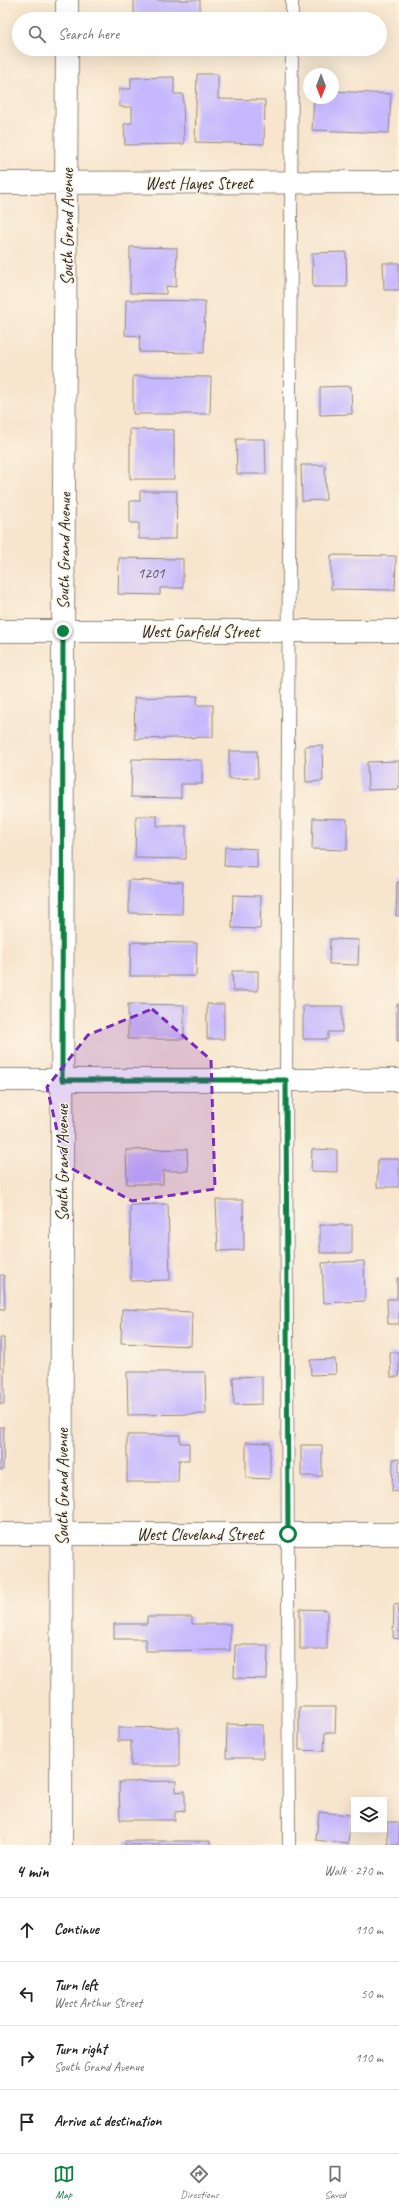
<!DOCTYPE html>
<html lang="en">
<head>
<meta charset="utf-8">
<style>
	:root { --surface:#fff; --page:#f2f2f2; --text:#202124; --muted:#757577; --line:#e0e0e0; --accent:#0b8043 }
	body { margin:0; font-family:Caveat,sans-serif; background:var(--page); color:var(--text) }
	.controls { position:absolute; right:12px; bottom:12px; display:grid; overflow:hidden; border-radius:0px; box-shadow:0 4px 16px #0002 }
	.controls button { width:36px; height:36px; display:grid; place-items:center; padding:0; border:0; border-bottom:1px solid var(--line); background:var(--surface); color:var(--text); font:20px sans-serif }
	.compass { position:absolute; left:303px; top:68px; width:36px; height:36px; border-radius:50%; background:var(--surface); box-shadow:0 4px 16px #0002; rotate:180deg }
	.stop { position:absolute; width:12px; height:12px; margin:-9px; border:3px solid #0b8043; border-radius:50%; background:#fff }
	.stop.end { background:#0b8043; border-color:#fff; box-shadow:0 1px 4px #0008 }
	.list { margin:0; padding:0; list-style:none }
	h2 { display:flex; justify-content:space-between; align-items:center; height:52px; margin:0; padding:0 16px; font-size:17px }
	h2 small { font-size:13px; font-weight:400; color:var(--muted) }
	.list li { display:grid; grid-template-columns:26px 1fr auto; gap:12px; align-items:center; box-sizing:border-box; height:64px; padding:0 16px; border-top:1px solid var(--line) }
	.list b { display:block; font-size:15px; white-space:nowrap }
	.list p { margin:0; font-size:13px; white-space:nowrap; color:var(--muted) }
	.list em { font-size:13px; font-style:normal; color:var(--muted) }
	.icon { flex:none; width:22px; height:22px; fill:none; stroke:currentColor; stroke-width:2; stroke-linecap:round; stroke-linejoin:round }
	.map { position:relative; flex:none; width:399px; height:1845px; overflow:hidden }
	.search { position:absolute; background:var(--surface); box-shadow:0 4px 16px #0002; left:12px; right:12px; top:12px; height:44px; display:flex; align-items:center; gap:10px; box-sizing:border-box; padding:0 14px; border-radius:22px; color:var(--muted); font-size:15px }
	.sheet { height:308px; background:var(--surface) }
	nav { display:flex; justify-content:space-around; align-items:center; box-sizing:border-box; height:56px; border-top:1px solid var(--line); background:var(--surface); font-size:11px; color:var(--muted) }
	nav a { display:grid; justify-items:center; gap:2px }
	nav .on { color:var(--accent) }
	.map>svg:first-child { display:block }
	.building { fill:#c5b8ff }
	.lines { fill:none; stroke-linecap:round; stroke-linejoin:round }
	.lane-casing { stroke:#91887c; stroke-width:14 }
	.street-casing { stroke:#91887c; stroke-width:24 }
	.lane { stroke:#fff; stroke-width:12 }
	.street { stroke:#fff; stroke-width:22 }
	.route { stroke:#0b8043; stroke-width:5 }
	.marked { fill:#7b2cbf; fill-opacity:0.2; stroke:#7b2cbf; stroke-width:3; stroke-dasharray:8 5; stroke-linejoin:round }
	.labels { text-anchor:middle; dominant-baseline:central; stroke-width:3; stroke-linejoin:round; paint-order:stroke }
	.number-label { font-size:15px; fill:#524e60 }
	.street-label { font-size:17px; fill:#2b2b2b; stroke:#fcf5e5 }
</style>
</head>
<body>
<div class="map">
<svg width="399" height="1845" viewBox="0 0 399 1845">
	<rect width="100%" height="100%" fill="#fcf5e5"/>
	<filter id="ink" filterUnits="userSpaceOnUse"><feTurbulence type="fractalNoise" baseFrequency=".025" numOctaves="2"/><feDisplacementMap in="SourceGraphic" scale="8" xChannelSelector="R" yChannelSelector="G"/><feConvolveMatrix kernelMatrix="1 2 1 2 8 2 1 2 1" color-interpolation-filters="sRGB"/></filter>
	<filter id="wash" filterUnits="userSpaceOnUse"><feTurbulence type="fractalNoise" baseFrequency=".012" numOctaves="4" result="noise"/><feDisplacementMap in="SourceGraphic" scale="16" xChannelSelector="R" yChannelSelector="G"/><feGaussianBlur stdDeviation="0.9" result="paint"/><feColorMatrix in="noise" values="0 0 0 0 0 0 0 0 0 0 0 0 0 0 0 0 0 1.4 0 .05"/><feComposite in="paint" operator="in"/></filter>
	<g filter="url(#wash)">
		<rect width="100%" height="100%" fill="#f7e5cd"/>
		<g id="blocks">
			<path class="building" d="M 134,0 L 200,0 L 200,19 L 134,19 Z
				M 197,74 L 218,74 L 218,99 L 265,100 L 264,144 L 195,142 Z
				M 174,77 L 174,94 L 183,94 L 184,144 L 125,145 L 124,124 L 132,123 L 132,107 L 120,107 L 119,89 L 131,89 L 131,78 Z
				M 333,91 L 391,94 L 389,133 L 312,130 L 314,98 L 333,98 Z
				M 130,247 L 177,248 L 176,287 L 166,286 L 166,294 L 130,293 Z
				M 346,252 L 347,287 L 313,287 L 312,253 Z
				M 383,263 L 399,263 L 399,290 L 384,290 Z
				M 126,300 L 205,301 L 204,353 L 139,352 L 140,336 L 125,335 Z
				M 133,376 L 211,377 L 210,414 L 133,414 Z
				M 351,386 L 352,414 L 320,415 L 320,387 Z
				M 130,429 L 174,430 L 174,479 L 130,479 Z
				M 236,439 L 265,439 L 266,474 L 237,474 Z
				M 301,465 L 325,465 L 326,500 L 302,501 Z
				M 140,491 L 177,491 L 176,539 L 139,539 L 139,523 L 130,523 L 130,501 L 140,501 Z
				M 331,555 L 396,556 L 395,590 L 331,589 Z
				M 119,558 L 183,559 L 183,588 L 160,588 L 160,595 L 118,594 Z
				M 198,696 L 196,705 L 213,705 L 213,737 L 135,739 L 134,698 Z
				M 322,745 L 323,781 L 306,782 L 305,746 Z
				M 229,751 L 257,751 L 258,778 L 229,779 Z
				M 132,759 L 202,760 L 202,784 L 181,784 L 181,798 L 131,797 Z
				M 399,761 L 399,789 L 368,790 L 367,762 Z
				M 136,816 L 157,816 L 157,826 L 186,826 L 186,859 L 135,858 Z
				M 313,818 L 347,819 L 347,850 L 312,849 Z
				M 225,847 L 257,849 L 257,868 L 224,866 Z
				M 129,880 L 183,882 L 182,914 L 129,913 Z
				M 397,882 L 399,882 L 399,916 L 396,916 Z
				M 233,895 L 261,896 L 260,929 L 232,928 Z
				M 330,939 L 359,940 L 358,965 L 329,964 Z
				M 131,942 L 197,943 L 196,976 L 130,976 Z
				M 232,971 L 258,971 L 258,991 L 233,991 Z
				M 128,1004 L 184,1005 L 184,1039 L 128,1039 Z
				M 207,1004 L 224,1004 L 224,1039 L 207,1039 Z
				M 397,1004 L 399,1004 L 399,1041 L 397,1041 Z
				M 303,1006 L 342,1006 L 342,1032 L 328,1032 L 328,1039 L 303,1039 Z
				M 187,1149 L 188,1171 L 163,1171 L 163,1184 L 127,1184 L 126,1150 Z
				M 312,1149 L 337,1150 L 337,1172 L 311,1171 Z
				M 378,1159 L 399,1159 L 399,1187 L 377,1187 Z
				M 216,1200 L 243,1200 L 244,1250 L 218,1251 Z
				M 168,1204 L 170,1280 L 131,1281 L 130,1205 Z
				M 320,1225 L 352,1225 L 352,1253 L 320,1253 Z
				M 364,1261 L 365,1301 L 324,1303 L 322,1263 Z
				M 0,1275 L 4,1275 L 5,1309 L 0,1309 Z
				M 397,1278 L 399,1278 L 399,1324 L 388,1324 L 387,1299 L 397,1299 Z
				M 122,1309 L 192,1312 L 191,1346 L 121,1343 Z
				M 0,1338 L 4,1338 L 4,1404 L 0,1404 Z
				M 390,1352 L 399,1352 L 399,1377 L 391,1377 Z
				M 335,1359 L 336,1374 L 311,1375 L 310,1360 Z
				M 127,1372 L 205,1372 L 206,1414 L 128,1415 Z
				M 262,1376 L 262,1404 L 234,1405 L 233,1377 Z
				M 0,1427 L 4,1427 L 3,1470 L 0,1470 Z
				M 127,1435 L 180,1435 L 180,1443 L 189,1443 L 189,1460 L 179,1460 L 178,1482 L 127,1482 Z
				M 246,1442 L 270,1443 L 270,1479 L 246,1478 Z
				M 301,1445 L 322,1445 L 322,1476 L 301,1476 Z
				M 393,1459 L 399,1459 L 399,1492 L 392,1491 Z
				M 394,1604 L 399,1605 L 399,1639 L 393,1638 Z
				M 300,1609 L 327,1610 L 327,1649 L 300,1649 Z
				M 147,1617 L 192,1617 L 192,1624 L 230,1624 L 230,1650 L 146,1651 L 146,1639 L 114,1639 L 114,1624 L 147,1624 Z
				M 235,1645 L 268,1645 L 267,1679 L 234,1678 Z
				M 299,1707 L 336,1707 L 335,1733 L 325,1733 L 324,1751 L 299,1750 Z
				M 227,1724 L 263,1725 L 263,1758 L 226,1758 Z
				M 179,1727 L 179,1766 L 131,1766 L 131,1741 L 118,1741 L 118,1728 Z
				M 176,1781 L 176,1792 L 185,1791 L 185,1811 L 175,1812 L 175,1820 L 120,1820 L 119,1782 Z
				M 319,1812 L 351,1815 L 348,1844 L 316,1840 Z
				M 387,1822 L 399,1822 L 399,1845 L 388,1845 Z
				M 125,1841 L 210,1841 L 210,1845 L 125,1845 Z"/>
		</g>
	</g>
	<g filter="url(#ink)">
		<use href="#blocks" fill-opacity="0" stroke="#91887c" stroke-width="1"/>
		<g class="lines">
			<g class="lane-casing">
				<path id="lane" d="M 292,19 L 292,0
					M 289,1845 L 286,1080 L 292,49"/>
			</g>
			<g class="street-casing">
				<path id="street" d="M 67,0 L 67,19
					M 0,183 L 399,182
					M 0,631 L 399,631
					M 0,1080 L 399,1080
					M 0,1534 L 399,1534
					M 61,1845 L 63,631 L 67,49"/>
			</g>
			<use href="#lane" class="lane"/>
			<use href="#street" class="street"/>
		</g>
	</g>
	<g class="lines" filter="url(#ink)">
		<path class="route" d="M 63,631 L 62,1080 L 286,1080 L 288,1534"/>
	</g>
	<path class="marked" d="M 152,1009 L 211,1060 L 215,1189 L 132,1201 L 65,1165 L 47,1087 L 88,1035 Z"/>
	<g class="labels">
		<g class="number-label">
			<text x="151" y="573">1201</text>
		</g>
		<g class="street-label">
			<text x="199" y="183">West Hayes Street</text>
			<text transform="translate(67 227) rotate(-90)">South Grand Avenue</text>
			<text transform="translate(64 551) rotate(-89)">South Grand Avenue</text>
			<text x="200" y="631">West Garfield Street</text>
			<text transform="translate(62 1163) rotate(-90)">South Grand Avenue</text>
			<text transform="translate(62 1487) rotate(-90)">South Grand Avenue</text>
			<text x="200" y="1534">West Cleveland Street</text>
		</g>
	</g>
</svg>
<div class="controls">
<button><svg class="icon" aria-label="layers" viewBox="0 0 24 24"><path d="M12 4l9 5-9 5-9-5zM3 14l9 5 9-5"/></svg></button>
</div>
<svg class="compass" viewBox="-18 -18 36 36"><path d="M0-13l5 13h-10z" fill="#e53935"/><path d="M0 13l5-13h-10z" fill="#757577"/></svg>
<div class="stop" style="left:288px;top:1534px"></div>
<div class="stop end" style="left:63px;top:631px"></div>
<div class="search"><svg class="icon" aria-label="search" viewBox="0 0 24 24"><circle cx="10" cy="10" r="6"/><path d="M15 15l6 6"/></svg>Search here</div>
</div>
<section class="sheet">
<h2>4 min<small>Walk · 270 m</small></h2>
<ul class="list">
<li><svg class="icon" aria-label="ahead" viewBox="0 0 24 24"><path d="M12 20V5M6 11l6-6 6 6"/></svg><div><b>Continue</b></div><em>110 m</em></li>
<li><svg class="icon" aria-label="left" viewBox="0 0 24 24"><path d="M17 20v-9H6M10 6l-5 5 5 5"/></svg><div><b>Turn left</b><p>West Arthur Street</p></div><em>50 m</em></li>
<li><svg class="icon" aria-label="right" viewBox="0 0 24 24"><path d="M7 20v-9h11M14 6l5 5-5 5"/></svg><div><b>Turn right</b><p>South Grand Avenue</p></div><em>110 m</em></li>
<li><svg class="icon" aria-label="arrive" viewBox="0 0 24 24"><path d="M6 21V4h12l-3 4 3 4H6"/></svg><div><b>Arrive at destination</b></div></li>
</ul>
</section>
<nav>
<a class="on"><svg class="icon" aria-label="map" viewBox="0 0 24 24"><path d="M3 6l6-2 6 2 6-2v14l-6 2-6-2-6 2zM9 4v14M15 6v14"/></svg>Map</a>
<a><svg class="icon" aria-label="directions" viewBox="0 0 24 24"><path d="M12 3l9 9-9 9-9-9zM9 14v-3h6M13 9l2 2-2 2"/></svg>Directions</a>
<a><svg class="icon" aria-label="saved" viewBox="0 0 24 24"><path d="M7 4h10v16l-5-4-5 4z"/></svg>Saved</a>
</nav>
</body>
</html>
